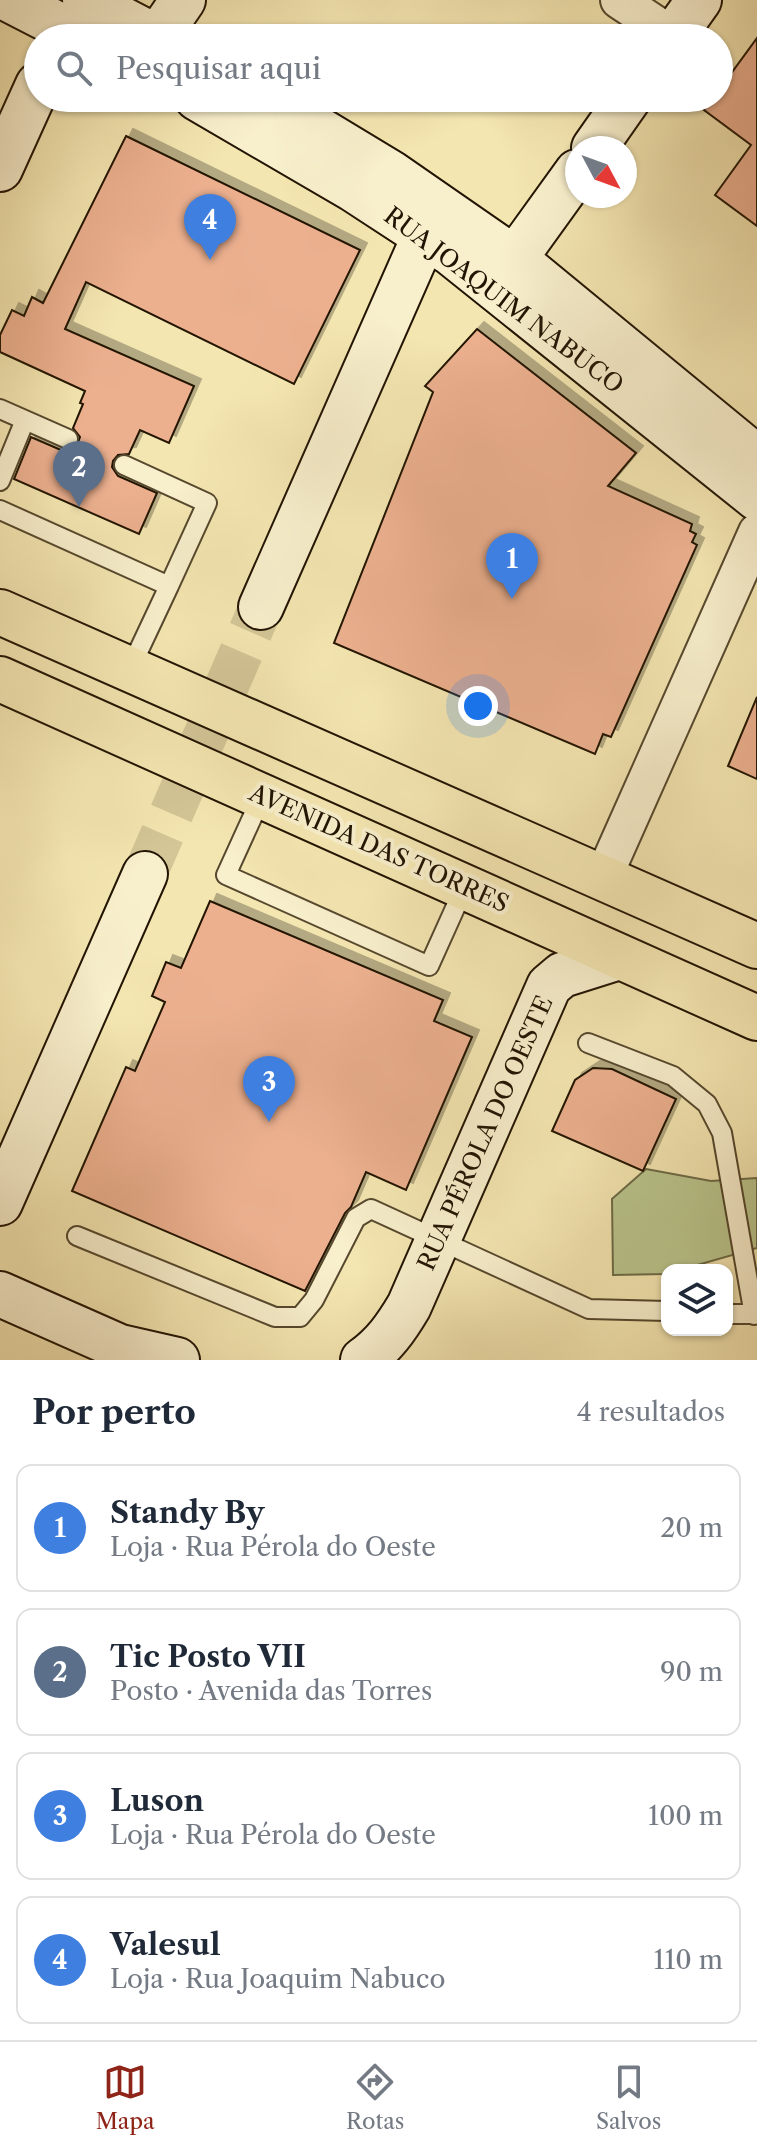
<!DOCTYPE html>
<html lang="pt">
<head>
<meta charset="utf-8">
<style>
	:root { --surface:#fff; --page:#f6f6f7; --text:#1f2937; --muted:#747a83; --line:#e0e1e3; --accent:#8f2418 }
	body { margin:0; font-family:"Libre Caslon Text",serif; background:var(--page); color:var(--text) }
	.controls { position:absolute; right:24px; bottom:24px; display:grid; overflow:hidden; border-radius:16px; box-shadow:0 2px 6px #0004 }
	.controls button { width:72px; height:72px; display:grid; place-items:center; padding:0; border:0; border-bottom:2px solid var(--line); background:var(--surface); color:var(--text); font:40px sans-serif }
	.compass { position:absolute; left:565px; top:136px; width:72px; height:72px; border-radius:50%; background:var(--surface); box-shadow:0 2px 6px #0004; rotate:131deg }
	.you { position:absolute; left:478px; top:706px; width:28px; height:28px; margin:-20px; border:6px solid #fff; border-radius:50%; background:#1a73e8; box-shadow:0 0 0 12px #1a73e833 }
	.badge { display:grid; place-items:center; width:52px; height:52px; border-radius:50%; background:var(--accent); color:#fff; font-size:26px; font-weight:700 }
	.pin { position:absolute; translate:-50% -66px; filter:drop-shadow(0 2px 4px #0008) }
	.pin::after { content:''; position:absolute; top:42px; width:28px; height:24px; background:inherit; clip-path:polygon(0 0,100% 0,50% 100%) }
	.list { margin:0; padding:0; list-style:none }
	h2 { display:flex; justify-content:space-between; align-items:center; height:104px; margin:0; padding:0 32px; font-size:34px }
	h2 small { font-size:26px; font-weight:400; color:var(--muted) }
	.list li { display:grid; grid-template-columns:52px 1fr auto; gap:24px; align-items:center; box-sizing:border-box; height:128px; margin:0 16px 16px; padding:0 16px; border:2px solid var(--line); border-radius:16px }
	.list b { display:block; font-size:30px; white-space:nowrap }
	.list p { margin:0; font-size:26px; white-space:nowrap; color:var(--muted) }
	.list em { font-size:26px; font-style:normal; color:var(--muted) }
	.icon { flex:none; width:44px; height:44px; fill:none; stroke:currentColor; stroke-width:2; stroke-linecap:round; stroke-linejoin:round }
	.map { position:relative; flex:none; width:757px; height:1360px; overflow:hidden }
	.search { position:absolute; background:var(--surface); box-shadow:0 2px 6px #0004; left:24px; right:24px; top:24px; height:88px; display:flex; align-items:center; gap:20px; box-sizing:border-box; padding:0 28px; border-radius:44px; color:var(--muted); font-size:30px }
	.sheet { height:680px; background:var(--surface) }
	nav { display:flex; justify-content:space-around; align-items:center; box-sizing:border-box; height:112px; border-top:2px solid var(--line); background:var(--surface); font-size:22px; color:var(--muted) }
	nav a { display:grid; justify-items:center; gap:4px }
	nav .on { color:var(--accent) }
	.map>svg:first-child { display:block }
	.green { fill:#bac58d; stroke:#6e6c48; stroke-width:2 }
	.building { fill:#ecb08f; stroke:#221403; stroke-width:2; filter:url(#shadow) }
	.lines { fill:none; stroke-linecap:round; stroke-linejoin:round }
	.secondary-tunnel { stroke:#d4c697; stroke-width:44; stroke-dasharray:44 22; stroke-linecap:butt }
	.lane-casing { stroke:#56482e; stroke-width:22 }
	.street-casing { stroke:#56482e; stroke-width:40 }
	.secondary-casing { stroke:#221403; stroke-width:48 }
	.highway-casing { stroke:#221403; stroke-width:48 }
	.lane { stroke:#f8efcc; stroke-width:18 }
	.street { stroke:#f8efcc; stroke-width:36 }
	.secondary { stroke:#f8efcc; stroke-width:44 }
	.highway { stroke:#f4e6b1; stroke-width:44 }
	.labels { text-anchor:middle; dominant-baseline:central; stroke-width:8; stroke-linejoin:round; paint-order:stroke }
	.street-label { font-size:24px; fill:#221403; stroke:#f8efcc }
</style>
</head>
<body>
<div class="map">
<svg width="757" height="1360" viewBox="0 0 757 1360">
	<defs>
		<filter id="shadow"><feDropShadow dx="7" dy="-7" stdDeviation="0" flood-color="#0004"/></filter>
	</defs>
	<rect width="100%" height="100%" fill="#f4e6b1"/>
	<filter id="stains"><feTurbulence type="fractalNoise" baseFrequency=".0025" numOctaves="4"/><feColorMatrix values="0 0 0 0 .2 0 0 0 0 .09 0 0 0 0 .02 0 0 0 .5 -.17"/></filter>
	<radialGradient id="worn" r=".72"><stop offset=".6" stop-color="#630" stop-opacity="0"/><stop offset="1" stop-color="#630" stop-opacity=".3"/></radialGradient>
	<path class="green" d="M 646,1169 L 711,1181 L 757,1178 L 757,1248 L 680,1270 L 667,1270 L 665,1274 L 613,1275 L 612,1199 Z"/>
	<path class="building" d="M 757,38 L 757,226 L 715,195 L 751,145 L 704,110 L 713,98 L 719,98 L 719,90 Z
		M 126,136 L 360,250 L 294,384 L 86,282 L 65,329 L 194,386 L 169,443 L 140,430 L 129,454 L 118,455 L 113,461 L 112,467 L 118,476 L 157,493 L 139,534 L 14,479 L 31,437 L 63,451 L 76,448 L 80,437 L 73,428 L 83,404 L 80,403 L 85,391 L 0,352 L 0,335 L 12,310 L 24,316 L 32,297 L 43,303 Z
		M 477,329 L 636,453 L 608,486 L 692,524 L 690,531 L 696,534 L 692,542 L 697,545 L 611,737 L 603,734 L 595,754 L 334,643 L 433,392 L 425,386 Z
		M 757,697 L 757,779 L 728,766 Z
		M 210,901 L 443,1000 L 434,1021 L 472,1037 L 406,1190 L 366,1172 L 351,1207 L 345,1213 L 305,1291 L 72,1191 L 126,1067 L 135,1071 L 165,1002 L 152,996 L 166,962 L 181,968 Z
		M 593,1068 L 612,1069 L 676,1099 L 643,1171 L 552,1131 L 575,1080 Z"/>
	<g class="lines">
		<path class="secondary-tunnel" d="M 145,874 L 261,607"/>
		<g class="lane-casing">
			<path id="lane" d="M 0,409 L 68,439
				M 124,465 L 207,503 L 169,586
				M 0,481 L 25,420
				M 0,510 L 169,586 L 130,669
				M 262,796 L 226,875 L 429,966 L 465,886
				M 588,1043 L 673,1076 L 707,1104 L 722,1133 L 754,1315
				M 77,1236 L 275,1317 L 300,1317 L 314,1300 L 356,1218 L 371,1209 L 589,1309 L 667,1311
				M 727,1314 L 757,1314"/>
		</g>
		<g class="street-casing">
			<path id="street" d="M 619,0 L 673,36
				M 603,878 L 757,532"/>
		</g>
		<g class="secondary-casing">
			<path id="secondary" d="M 10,0 L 84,38
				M 85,0 L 158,38
				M 157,38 L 183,0
				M 672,38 L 699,0
				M 197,98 L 353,189 L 451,253 L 757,498
				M 267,98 L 391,173 L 515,259 L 757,458
				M 594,148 L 629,98
				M 0,169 L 38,85
				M 497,283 L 577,172
				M 261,607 L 425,235
				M 0,1203 L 145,874
				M 0,1294 L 120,1347 L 177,1360
				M 363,1360 C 384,1345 396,1328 409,1306 L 549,986 L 562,975 L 619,957"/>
		</g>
		<g class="highway-casing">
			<path id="highway" d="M 0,612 L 757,946
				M 0,679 L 757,1018"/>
		</g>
		<use href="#lane" class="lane"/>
		<use href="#street" class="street"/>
		<use href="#secondary" class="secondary"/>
		<use href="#highway" class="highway"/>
	</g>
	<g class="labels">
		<g class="street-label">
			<text transform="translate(504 300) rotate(37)">RUA JOAQUIM NABUCO</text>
			<text transform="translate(379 848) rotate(24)">AVENIDA DAS TORRES</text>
			<text transform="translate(485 1133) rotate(-66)">RUA PÉROLA DO OESTE</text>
		</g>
	</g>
	<rect width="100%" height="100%" filter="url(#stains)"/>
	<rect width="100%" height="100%" fill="url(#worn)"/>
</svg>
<div class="controls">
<button><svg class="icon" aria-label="layers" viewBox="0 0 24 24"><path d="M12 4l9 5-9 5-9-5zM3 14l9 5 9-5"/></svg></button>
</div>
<svg class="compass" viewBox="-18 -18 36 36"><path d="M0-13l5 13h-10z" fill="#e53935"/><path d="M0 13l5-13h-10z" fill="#747a83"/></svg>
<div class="you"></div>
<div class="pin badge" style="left:512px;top:599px;background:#3f7fe0">1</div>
<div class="pin badge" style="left:79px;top:507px;background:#5c6f8a">2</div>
<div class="pin badge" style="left:269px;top:1122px;background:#3f7fe0">3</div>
<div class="pin badge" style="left:210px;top:260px;background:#3f7fe0">4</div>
<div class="search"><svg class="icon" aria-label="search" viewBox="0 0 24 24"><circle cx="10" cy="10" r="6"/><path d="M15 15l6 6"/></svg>Pesquisar aqui</div>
</div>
<section class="sheet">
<h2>Por perto<small>4 resultados</small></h2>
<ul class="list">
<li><span class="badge" style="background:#3f7fe0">1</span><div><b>Standy By</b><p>Loja · Rua Pérola do Oeste</p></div><em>20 m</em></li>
<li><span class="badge" style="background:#5c6f8a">2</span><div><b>Tic Posto VII</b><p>Posto · Avenida das Torres</p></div><em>90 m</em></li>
<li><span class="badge" style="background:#3f7fe0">3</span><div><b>Luson</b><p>Loja · Rua Pérola do Oeste</p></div><em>100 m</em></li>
<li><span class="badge" style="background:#3f7fe0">4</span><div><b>Valesul</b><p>Loja · Rua Joaquim Nabuco</p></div><em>110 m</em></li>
</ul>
</section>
<nav>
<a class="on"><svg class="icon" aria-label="map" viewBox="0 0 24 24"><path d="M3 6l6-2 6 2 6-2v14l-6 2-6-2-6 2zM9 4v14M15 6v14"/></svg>Mapa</a>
<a><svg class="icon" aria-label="directions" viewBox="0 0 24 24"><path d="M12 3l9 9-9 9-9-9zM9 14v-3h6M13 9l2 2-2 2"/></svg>Rotas</a>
<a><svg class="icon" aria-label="saved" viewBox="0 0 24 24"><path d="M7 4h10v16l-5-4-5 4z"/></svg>Salvos</a>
</nav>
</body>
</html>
